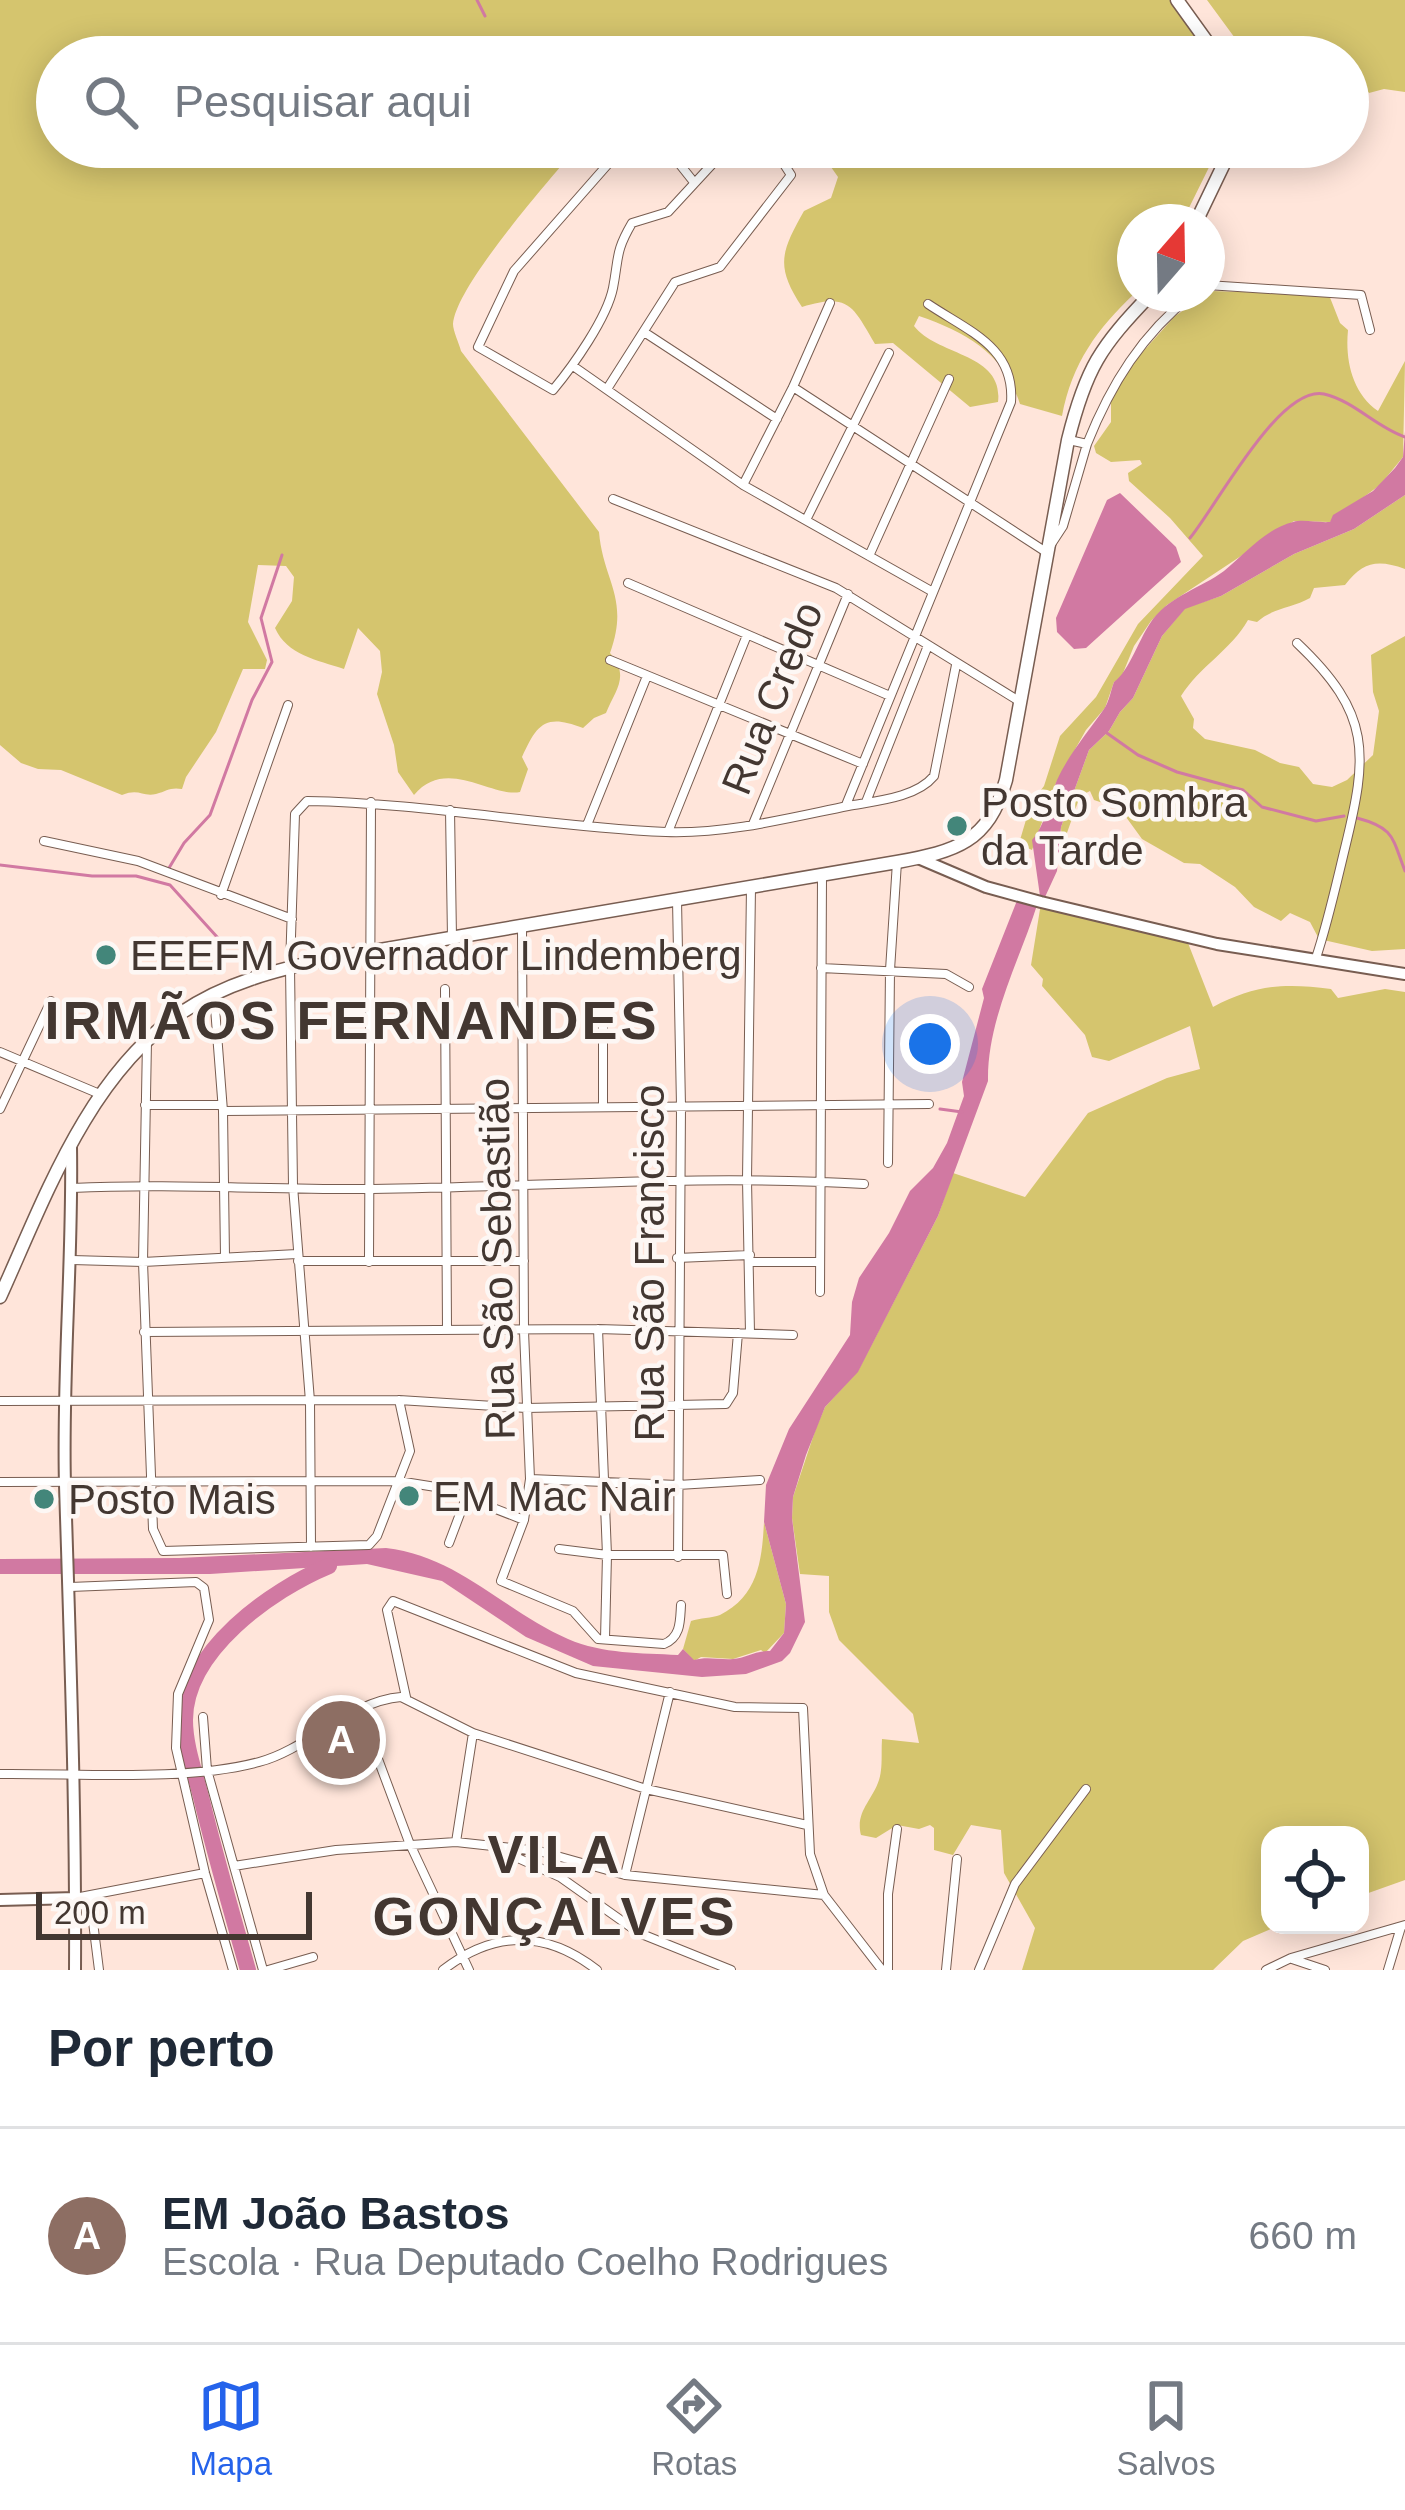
<!DOCTYPE html>
<html lang="pt">
<head>
<meta charset="utf-8">
<style>
	:root { --surface:#fff; --page:#f6f6f7; --text:#1f2937; --muted:#747a83; --line:#e0e1e3; --accent:#2563eb }
	body { margin:0; font-family:Arial,sans-serif; background:var(--page); color:var(--text) }
	.controls { position:absolute; right:36px; bottom:36px; display:grid; overflow:hidden; border-radius:24px; box-shadow:0 6px 30px #0003 }
	.controls button { width:108px; height:108px; display:grid; place-items:center; padding:0; border:0; border-bottom:3px solid var(--line); background:var(--surface); color:var(--text); font:60px sans-serif }
	.compass { position:absolute; left:1117px; top:204px; width:108px; height:108px; border-radius:50%; background:var(--surface); box-shadow:0 6px 30px #0003; rotate:20deg }
	.scale { position:absolute; left:36px; bottom:30px; width:276px; box-sizing:border-box; padding-left:12px; border:6px solid #433731; border-top:0; font-size:33px; line-height:42px; white-space:nowrap; color:#433731; -webkit-text-stroke:9px #fdf7f4; paint-order:stroke }
	.you { position:absolute; left:930px; top:1044px; width:42px; height:42px; margin:-30px; border:9px solid #fff; border-radius:50%; background:#1a73e8; box-shadow:0 0 0 18px #1a73e833 }
	.badge { display:grid; place-items:center; width:78px; height:78px; border-radius:50%; background:var(--accent); color:#fff; font-size:39px; font-weight:700 }
	.pin { position:absolute; translate:-50% -50%; border:6px solid #fff; box-shadow:0 3px 12px #0006 }
	.list { margin:0; padding:0; list-style:none }
	h2 { display:flex; justify-content:space-between; align-items:center; height:156px; margin:0; padding:0 48px; font-size:51px }
	h2 small { font-size:39px; font-weight:400; color:var(--muted) }
	.list li { display:grid; grid-template-columns:78px 1fr auto; gap:36px; align-items:center; box-sizing:border-box; height:216px; padding:0 48px; border-top:3px solid var(--line) }
	.list b { display:block; font-size:45px; white-space:nowrap }
	.list p { margin:0; font-size:39px; white-space:nowrap; color:var(--muted) }
	.list em { font-size:39px; font-style:normal; color:var(--muted) }
	.icon { flex:none; width:66px; height:66px; fill:none; stroke:currentColor; stroke-width:2; stroke-linecap:round; stroke-linejoin:round }
	.map { position:relative; flex:none; width:1405px; height:1970px; overflow:hidden }
	.search { position:absolute; background:var(--surface); box-shadow:0 6px 30px #0003; left:36px; right:36px; top:36px; height:132px; display:flex; align-items:center; gap:30px; box-sizing:border-box; padding:0 42px; border-radius:66px; color:var(--muted); font-size:45px }
	.sheet { height:372px; background:var(--surface) }
	nav { display:flex; justify-content:space-around; align-items:center; box-sizing:border-box; height:168px; border-top:3px solid var(--line); background:var(--surface); font-size:33px; color:var(--muted) }
	nav a { display:grid; justify-items:center; gap:6px }
	nav .on { color:var(--accent) }
	.map>svg:first-child { display:block }
	.green { fill:#d5c56e }
	.water { fill:#d179a2 }
	.lines { fill:none; stroke-linecap:round; stroke-linejoin:round }
	.stream { stroke:#d179a2; stroke-width:3 }
	.river { stroke:#d179a2; stroke-width:16 }
	.minor-casing { stroke:#785d51; stroke-width:10 }
	.tertiary-casing { stroke:#785d51; stroke-width:14 }
	.secondary-casing { stroke:#785d51; stroke-width:15 }
	.minor { stroke:#fff; stroke-width:8 }
	.tertiary { stroke:#fff; stroke-width:10 }
	.secondary { stroke:#fff; stroke-width:12 }
	.poi-dot { fill:#43867a; stroke:#fdf7f4; stroke-width:4.5 }
	.labels { text-anchor:middle; dominant-baseline:central; stroke-width:9; stroke-linejoin:round; paint-order:stroke }
	.street-label { font-size:42px; fill:#433731; stroke:#fdf7f4 }
	.poi-label { font-size:42px; fill:#433731; stroke:#fdf7f4; text-anchor:start }
	.district-label { font-size:54px; font-weight:bold; letter-spacing:3px; fill:#433731; stroke:#fdf7f4 }
</style>
</head>
<body>
<div class="map">
<svg width="1405" height="1970" viewBox="0 0 1405 1970">
	<rect width="100%" height="100%" fill="#ffe5da"/>
	<path class="green" d="M 0,0 L 1174,0 L 1212,57 L 57,57 L 57,147 L 577,147 C 550,180 456,285 453,324 C 453,331 459,343 461,351 L 599,532 C 603,581 630,598 610,653 C 630,676 616,689 606,713 L 594,718 L 583,728 C 545,713 537,724 522,757 L 528,769 L 520,792 C 492,798 446,756 414,795 L 398,772 L 394,745 L 377,694 L 382,672 L 380,651 L 358,628 L 344,669 C 317,660 287,655 275,628 L 292,601 L 294,577 L 286,566 L 258,565 L 248,622 L 267,660 L 265,669 L 243,669 L 216,732 L 186,777 L 182,789 C 170,787 167,791 156,794 C 142,797 139,788 122,795 L 61,770 L 38,769 L 21,763 L 0,745 Z
		M 1207,0 L 1405,0 L 1405,92 L 1384,89 L 1369,93 L 1360,81 L 1348,88 L 1348,57 L 1260,57 L 1243,49 Z
		M 817,147 L 1219,147 L 1182,222 L 1135,222 L 1135,293 C 1097,329 1072,363 1062,416 L 1020,404 C 1003,353 968,333 919,316 L 914,326 C 937,356 1004,353 998,402 L 970,407 L 893,343 L 875,344 C 852,305 849,293 802,307 C 775,266 781,252 804,211 L 831,198 L 838,177 Z
		M 1212,291 L 1329,295 L 1340,323 L 1348,330 C 1345,360 1352,393 1378,411 L 1405,361 L 1403,457 L 1380,485 L 1330,522 L 1294,521 L 1167,605 L 1151,621 L 1134,646 L 1121,678 L 1114,682 L 1105,708 L 1086,730 L 1056,783 L 1032,850 L 1019,844 L 1020,840 L 1031,803 L 1044,786 L 1060,736 L 1096,697 L 1138,624 L 1203,556 L 1170,518 L 1129,481 L 1128,473 L 1142,464 L 1140,460 L 1111,462 L 1096,453 L 1094,446 L 1111,422 L 1111,396 L 1130,366 L 1175,316 Z
		M 1405,495 L 1405,569 C 1377,559 1363,562 1345,585 L 1314,588 L 1310,598 C 1292,608 1272,608 1257,622 L 1248,620 C 1231,650 1199,667 1181,696 L 1194,719 L 1193,728 L 1205,739 L 1255,750 L 1280,763 L 1299,767 L 1313,784 L 1332,787 L 1347,780 L 1373,755 L 1379,711 L 1373,692 L 1371,655 L 1405,636 L 1405,949 L 1372,951 L 1319,939 L 1310,922 L 1290,913 L 1281,921 L 1254,907 L 1235,887 L 1200,864 L 1184,863 L 1142,839 L 1126,817 L 1127,811 L 1094,800 L 1090,791 L 1080,796 L 1062,847 L 1061,827 L 1089,750 L 1109,731 L 1120,712 L 1133,698 L 1162,636 L 1185,608 L 1221,596 L 1294,554 L 1354,529 Z
		M 1041,903 L 1188,943 L 1213,1007 C 1256,984 1286,983 1331,989 L 1338,998 L 1385,989 L 1405,992 L 1405,1880 L 1360,1896 L 1360,1835 L 1270,1835 L 1270,1925 L 1280,1925 L 1243,1941 L 1213,1970 L 1022,1970 L 1035,1928 L 1004,1873 L 1001,1830 L 971,1825 L 953,1855 L 934,1850 L 934,1828 L 930,1825 L 919,1829 L 897,1825 L 876,1838 L 861,1835 C 855,1812 872,1801 879,1780 C 883,1768 881,1752 882,1739 L 919,1743 L 913,1714 L 839,1640 L 829,1612 L 829,1576 L 800,1574 L 792,1518 L 793,1497 L 816,1428 L 825,1407 L 858,1371 L 938,1216 L 953,1173 L 1025,1197 L 1088,1113 L 1167,1078 L 1200,1069 L 1190,1026 L 1109,1061 L 1092,1057 L 1085,1035 L 1042,986 L 1043,979 L 1031,965 Z
		M 764,1522 L 786,1604 L 784,1633 L 765,1653 L 761,1650 L 733,1659 L 701,1657 L 694,1661 L 683,1649 L 691,1621 C 700,1618 712,1618 720,1615 C 758,1596 762,1561 764,1522 Z"/>
	<path class="water" d="M 1405,431 L 1405,495 L 1354,529 L 1294,554 L 1221,596 L 1185,609 L 1162,636 L 1133,698 L 1120,712 L 1109,731 L 1089,750 L 1061,827 L 1057,871 L 1045,897 L 1040,896 L 1032,840 C 1046,824 1049,800 1057,780 C 1069,754 1088,732 1104,709 C 1109,702 1111,690 1114,682 C 1129,672 1140,636 1153,619 C 1172,595 1201,588 1224,571 C 1244,555 1265,529 1293,522 C 1303,519 1318,523 1330,522 L 1333,515 L 1373,491 L 1395,468 L 1403,457 Z
		M 1120,493 L 1176,547 L 1181,562 L 1086,648 L 1074,649 L 1057,632 L 1056,618 L 1107,500 Z
		M 1018,898 L 1038,902 C 1020,960 987,1019 988,1081 L 938,1216 L 858,1372 L 825,1407 L 806,1455 L 793,1497 L 792,1518 L 805,1622 L 790,1653 L 782,1661 L 746,1674 L 702,1677 L 593,1666 L 526,1637 L 442,1581 L 367,1564 L 210,1574 L 0,1574 L 0,1559 L 179,1558 L 386,1548 C 458,1556 504,1611 568,1639 C 603,1654 641,1653 678,1655 L 683,1649 L 694,1660 C 707,1656 719,1660 733,1659 C 746,1658 757,1650 770,1651 L 784,1633 L 786,1604 L 764,1522 L 766,1485 L 789,1429 L 850,1335 L 852,1302 L 859,1278 L 889,1233 L 910,1191 L 933,1168 L 947,1143 L 964,1096 L 962,1082 L 984,998 L 982,989 Z"/>
	<g class="lines">
		<path class="stream" d="M 477,0 L 485,16
			M 1190,538 C 1216,507 1279,385 1324,394 C 1354,401 1376,427 1405,437
			M 1104,731 L 1138,755 L 1177,772 L 1243,790 L 1262,807 L 1316,821 L 1344,816
			M 1357,818 C 1395,828 1392,838 1405,871
			M 0,865 L 92,876 L 136,876 L 170,885 L 218,938
			M 169,868 L 184,843 L 210,815 L 252,700 L 272,662 L 261,618 L 282,555
			M 940,1109 L 962,1112"/>
		<path class="river" d="M 248,1970 C 232,1914 216,1858 202,1801 C 196,1775 185,1747 185,1720 C 185,1651 271,1590 329,1566"/>
		<g class="minor-casing">
			<path id="minor" d="M 623,147 L 514,271 L 478,347 L 553,390 C 573,366 607,318 613,288 C 619,257 615,252 632,223 L 668,212 L 728,147
				M 666,147 L 693,181
				M 1207,285 L 1361,295 L 1370,330
				M 644,332 L 777,419
				M 573,366 L 743,485 L 933,592
				M 793,387 L 1046,552 L 1063,526 L 1087,444
				M 607,389 L 675,282 L 720,267 L 791,175 L 773,147
				M 1069,440 L 1087,444 C 1111,384 1142,334 1193,294
				M 743,485 L 793,387 L 830,303
				M 613,499 L 836,588 L 1019,701
				M 806,520 L 889,353
				M 869,556 L 949,379
				M 628,583 L 890,696
				M 1297,643 C 1372,714 1368,754 1345,848 C 1336,885 1328,922 1316,958
				M 610,660 L 863,764
				M 866,802 L 927,648
				M 846,805 L 1011,402 C 1015,347 968,331 928,304
				M 450,810 L 452,938
				M 753,824 L 848,594
				M 587,825 L 647,676
				M 668,832 L 747,635
				M 44,841 L 138,861 L 292,919
				M 221,895 L 288,705
				M 677,900 L 681,1106 L 678,1557
				M 522,926 L 524,1331 L 530,1479 L 524,1520 L 501,1581 L 573,1611 L 598,1639 L 664,1644 C 681,1637 680,1621 681,1605
				M 821,968 L 946,974 L 969,987
				M 445,989 L 447,1329
				M 214,995 L 223,1111 L 225,1257
				M 603,1011 L 603,1106
				M 147,1041 L 143,1262 L 153,1529 L 163,1551 L 369,1545 L 377,1536 L 410,1451 L 399,1400
				M 0,1052 L 102,1095
				M 145,1105 L 222,1105
				M 0,1109 L 51,1001
				M 223,1111 L 929,1104
				M 888,1163 L 890,970 L 897,862
				M 72,1188 C 172,1183 272,1190 372,1189 C 536,1187 700,1174 864,1184
				M 677,1258 L 750,1255
				M 72,1260 L 143,1262 L 297,1254
				M 298,1261 L 524,1261
				M 369,1262 L 371,802
				M 750,1262 L 819,1262
				M 820,1292 L 822,876
				M 598,1329 L 607,1555 L 605,1639
				M 144,1332 L 598,1329 L 793,1335
				M 750,1333 L 747,1180 L 751,887
				M 0,1401 L 399,1400 L 526,1408 L 726,1404 L 733,1393 L 738,1333
				M 530,1479 L 678,1485 L 760,1480
				M 0,1482 L 398,1481 L 442,1488 L 524,1520
				M 449,1543 L 466,1498
				M 311,1547 L 310,1401 L 293,1186 L 290,967 L 295,814 L 307,801 C 427,803 546,827 666,832 C 727,834 789,818 848,806 C 875,801 916,798 934,776 L 956,665
				M 559,1549 L 607,1555 L 723,1555 L 727,1594
				M 70,1587 L 196,1582 L 204,1588 L 209,1620 L 178,1694 L 176,1748 L 205,1873 L 233,1970
				M 406,1697 L 387,1610 L 393,1601 L 576,1673 L 735,1707 L 803,1708 L 810,1854 L 824,1895 L 882,1970
				M 360,1711 L 409,1842 L 469,1970
				M 203,1717 L 207,1770 L 263,1970
				M 0,1774 C 79,1773 184,1782 259,1762 C 308,1749 350,1701 401,1697 L 473,1733 L 646,1789 L 807,1825
				M 456,1842 L 473,1733
				M 500,1850 L 560,1877 L 639,1933 L 731,1970
				M 234,1866 L 336,1850 L 456,1842 L 539,1851 L 625,1875 L 824,1895
				M 625,1875 L 670,1692
				M 75,1898 L 205,1873
				M 90,1898 L 99,1970
				M 1292,1959 L 1325,1970
				M 268,1970 L 313,1957
				M 443,1970 C 494,1930 546,1930 597,1970
				M 888,1970 L 888,1894 L 897,1829
				M 946,1970 L 957,1859
				M 979,1970 L 1015,1884 L 1086,1789
				M 1266,1970 L 1291,1958 L 1405,1925
				M 1388,1970 L 1401,1927"/>
		</g>
		<g class="tertiary-casing">
			<path id="tertiary" d="M 918,858 L 986,887 L 1041,902 L 1217,944 L 1405,974
				M 71,1147 C 73,1260 62,1373 65,1485 C 70,1647 76,1808 75,1970
				M 0,1900 L 75,1898"/>
		</g>
		<g class="secondary-casing">
			<path id="secondary" d="M 1177,0 L 1218,57
				M 1196,222 L 1232,147
				M 0,1297 C 44,1200 88,1075 181,1013 C 225,983 276,970 327,959 L 897,862 C 956,851 988,843 1006,780 L 1068,440 C 1086,368 1100,347 1151,294"/>
		</g>
		<use href="#minor" class="minor"/>
		<use href="#tertiary" class="tertiary"/>
		<use href="#secondary" class="secondary"/>
	</g>
	<g class="poi-dot">
		<circle cx="957" cy="826" r="12"/>
		<circle cx="106" cy="955" r="12"/>
		<circle cx="409" cy="1496" r="12"/>
		<circle cx="44" cy="1499" r="12"/>
	</g>
	<g class="labels">
		<g class="street-label">
			<text transform="translate(772 698) rotate(-68)">Rua Credo</text>
			<text transform="translate(497 1259) rotate(-91)">Rua São Sebastião</text>
			<text transform="translate(649 1263) rotate(-90)">Rua São Francisco</text>
		</g>
		<g class="poi-label">
			<text x="981" y="802">Posto Sombra<tspan x="981" dy="48">da Tarde</tspan></text>
			<text x="130" y="955">EEEFM Governador Lindemberg</text>
			<text x="433" y="1496">EM Mac Nair</text>
			<text x="68" y="1499">Posto Mais</text>
		</g>
		<g class="district-label">
			<text x="352" y="1020">IRMÃOS FERNANDES</text>
			<text x="555" y="1854">VILA<tspan x="555" dy="62">GONÇALVES</tspan></text>
		</g>
	</g>
</svg>
<div class="controls">
<button><svg class="icon" aria-label="locate" viewBox="0 0 24 24"><circle cx="12" cy="12" r="6"/><path d="M12 2v4M12 18v4M2 12h4M18 12h4"/></svg></button>
</div>
<svg class="compass" viewBox="-18 -18 36 36"><path d="M0-13l5 13h-10z" fill="#e53935"/><path d="M0 13l5-13h-10z" fill="#747a83"/></svg>
<div class="scale">200 m</div>
<div class="you"></div>
<div class="pin badge" style="left:341px;top:1740px;background:#8d6e63">A</div>
<div class="search"><svg class="icon" aria-label="search" viewBox="0 0 24 24"><circle cx="10" cy="10" r="6"/><path d="M15 15l6 6"/></svg>Pesquisar aqui</div>
</div>
<section class="sheet">
<h2>Por perto<small></small></h2>
<ul class="list">
<li><span class="badge" style="background:#8d6e63">A</span><div><b>EM João Bastos</b><p>Escola · Rua Deputado Coelho Rodrigues</p></div><em>660 m</em></li>
</ul>
</section>
<nav>
<a class="on"><svg class="icon" aria-label="map" viewBox="0 0 24 24"><path d="M3 6l6-2 6 2 6-2v14l-6 2-6-2-6 2zM9 4v14M15 6v14"/></svg>Mapa</a>
<a><svg class="icon" aria-label="directions" viewBox="0 0 24 24"><path d="M12 3l9 9-9 9-9-9zM9 14v-3h6M13 9l2 2-2 2"/></svg>Rotas</a>
<a><svg class="icon" aria-label="saved" viewBox="0 0 24 24"><path d="M7 4h10v16l-5-4-5 4z"/></svg>Salvos</a>
</nav>
</body>
</html>
